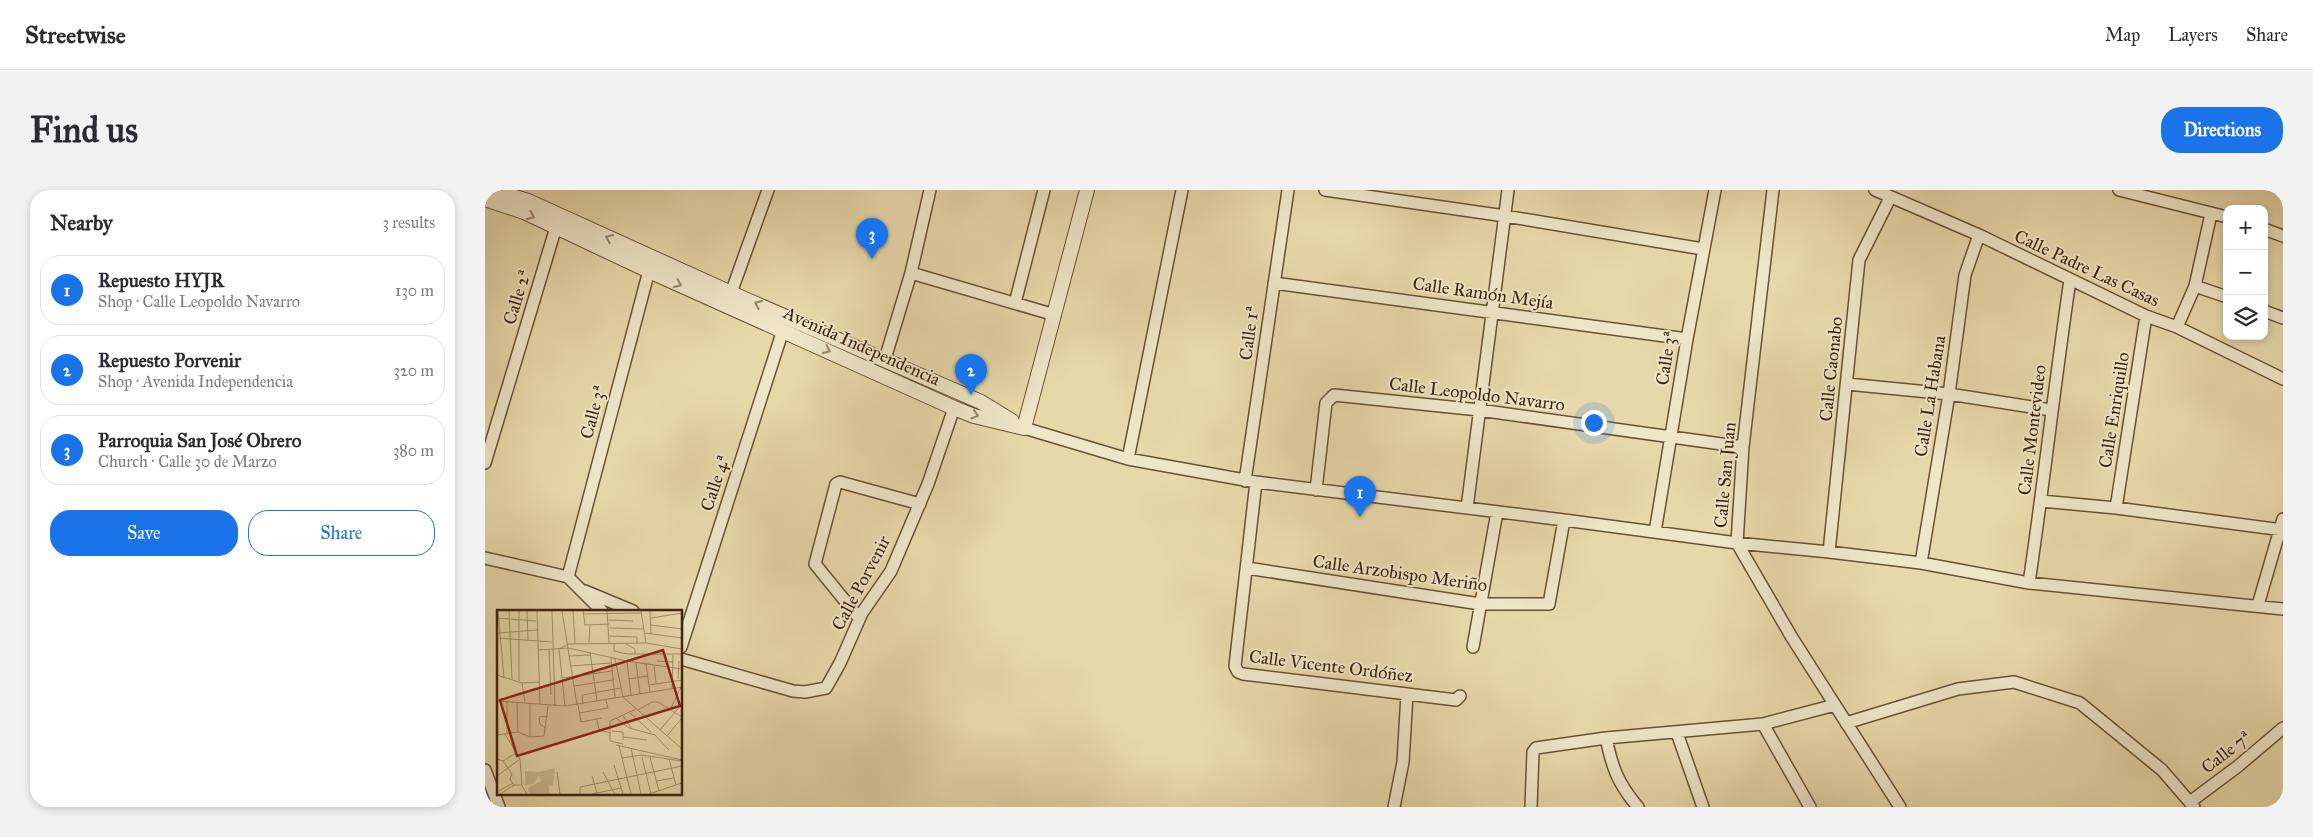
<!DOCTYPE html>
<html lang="en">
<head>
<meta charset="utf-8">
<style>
	:root { --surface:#fff; --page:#f2f2f3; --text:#2b2b33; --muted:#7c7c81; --line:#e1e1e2; --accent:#1a73e8 }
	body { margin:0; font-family:"IM FELL Great Primer",serif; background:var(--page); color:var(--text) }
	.controls { position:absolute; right:15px; top:15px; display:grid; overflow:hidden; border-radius:10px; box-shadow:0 2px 8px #0003 }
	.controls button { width:45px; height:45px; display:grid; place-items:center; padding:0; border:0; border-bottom:1px solid var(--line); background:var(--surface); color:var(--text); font:25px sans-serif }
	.you { position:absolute; left:1108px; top:232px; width:18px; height:18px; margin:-12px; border:4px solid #fff; border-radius:50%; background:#1a73e8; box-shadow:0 0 0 8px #1a73e833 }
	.badge { display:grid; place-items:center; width:32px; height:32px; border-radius:50%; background:var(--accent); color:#fff; font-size:16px; font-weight:700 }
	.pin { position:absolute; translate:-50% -41px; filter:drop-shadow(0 1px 2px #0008) }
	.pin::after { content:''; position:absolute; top:26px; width:18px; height:15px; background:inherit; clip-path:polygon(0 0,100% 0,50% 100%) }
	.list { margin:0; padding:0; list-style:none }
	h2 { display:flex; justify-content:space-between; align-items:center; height:65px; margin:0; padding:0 20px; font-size:21px }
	h2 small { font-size:16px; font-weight:400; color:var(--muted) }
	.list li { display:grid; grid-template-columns:32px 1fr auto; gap:15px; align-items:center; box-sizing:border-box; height:70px; margin:0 10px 10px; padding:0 10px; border:1px solid var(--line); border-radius:20px }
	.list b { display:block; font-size:19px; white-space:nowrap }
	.list p { margin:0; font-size:16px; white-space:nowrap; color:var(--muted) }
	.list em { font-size:16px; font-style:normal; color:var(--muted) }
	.actions { display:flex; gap:10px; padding:15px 20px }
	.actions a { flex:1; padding:11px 0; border:1px solid var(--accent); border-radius:20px; text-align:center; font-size:18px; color:var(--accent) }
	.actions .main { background:var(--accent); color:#fff }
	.icon { flex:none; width:28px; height:28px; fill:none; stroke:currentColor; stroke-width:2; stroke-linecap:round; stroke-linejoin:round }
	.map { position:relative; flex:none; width:1798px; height:617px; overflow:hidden; border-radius:20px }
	header { display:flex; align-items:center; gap:30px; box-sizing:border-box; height:70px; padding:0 25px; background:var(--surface); border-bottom:1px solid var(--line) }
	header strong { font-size:24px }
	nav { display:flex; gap:28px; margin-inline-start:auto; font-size:18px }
	.intro { display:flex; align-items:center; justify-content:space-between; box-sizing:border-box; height:120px; padding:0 30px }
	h1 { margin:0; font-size:35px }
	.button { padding:12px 22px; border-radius:20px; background:var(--accent); color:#fff; font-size:18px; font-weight:700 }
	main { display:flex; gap:30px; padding:0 30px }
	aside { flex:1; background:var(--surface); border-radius:20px; box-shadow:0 2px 8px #0003 }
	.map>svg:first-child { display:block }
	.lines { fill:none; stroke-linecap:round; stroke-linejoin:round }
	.minor-casing { stroke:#6a5036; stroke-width:14 }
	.tertiary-casing { stroke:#6a5036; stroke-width:16 }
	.minor { stroke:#efe6c8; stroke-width:11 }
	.tertiary { stroke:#efe6c8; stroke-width:14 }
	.oneway { stroke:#98846c }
	.labels { text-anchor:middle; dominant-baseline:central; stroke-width:4; stroke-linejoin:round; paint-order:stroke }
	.street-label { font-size:18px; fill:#40230f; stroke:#efe6c8 }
	.inset-road { fill:none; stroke:#a4906c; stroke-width:1 }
	.view { fill:#8f2418; fill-opacity:0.15; stroke:#8f2418; stroke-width:2.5 }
	.inset-edge { fill:none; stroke:#40230f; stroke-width:2.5 }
</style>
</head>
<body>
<header>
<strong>Streetwise</strong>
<nav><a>Map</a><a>Layers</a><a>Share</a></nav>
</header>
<div class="intro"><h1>Find us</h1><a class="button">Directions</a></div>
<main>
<aside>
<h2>Nearby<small>3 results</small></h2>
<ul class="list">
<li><span class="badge">1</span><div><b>Repuesto HYJR</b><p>Shop · Calle Leopoldo Navarro</p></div><em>130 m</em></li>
<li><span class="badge">2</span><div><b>Repuesto Porvenir</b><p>Shop · Avenida Independencia</p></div><em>320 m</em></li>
<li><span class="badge">3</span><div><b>Parroquia San José Obrero</b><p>Church · Calle 30 de Marzo</p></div><em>380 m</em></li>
</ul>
<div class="actions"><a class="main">Save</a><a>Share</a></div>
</aside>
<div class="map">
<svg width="1798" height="617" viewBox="0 0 1798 617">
	<rect width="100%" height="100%" fill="#e7d8aa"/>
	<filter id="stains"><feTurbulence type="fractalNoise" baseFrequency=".004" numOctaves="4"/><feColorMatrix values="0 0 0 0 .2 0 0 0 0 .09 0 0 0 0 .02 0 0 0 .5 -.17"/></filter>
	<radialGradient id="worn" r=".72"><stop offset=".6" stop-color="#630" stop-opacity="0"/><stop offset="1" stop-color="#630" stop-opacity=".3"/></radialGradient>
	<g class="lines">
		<g class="minor-casing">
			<path id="minor" d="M 840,0 L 1020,26 L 1218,59
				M 1288,0 L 1258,257 L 1252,353 L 1306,446 L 1415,617
				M 1390,0 L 1494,45 L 1661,126 L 1692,137 L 1798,189
				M 1634,0 L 1742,27
				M 1779,39 L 1798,46
				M 426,83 L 570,125
				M 789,93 L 1202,149
				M 1710,96 L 1742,107
				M 246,103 L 283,0
				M 530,113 L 559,0
				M 1779,121 L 1798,128
				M 1692,137 L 1710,96 L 1726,24
				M 400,169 L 426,83 L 445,0
				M 1362,194 L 1464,204 L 1566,220
				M 539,238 L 643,269 L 771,292 L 1079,330 L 1252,353 L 1344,362 L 1436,373 L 1544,393 L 1798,419
				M 643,269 L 697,0
				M 0,273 L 71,37
				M 760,291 L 803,0
				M 771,292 L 750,476 L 753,482 L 758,484 L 971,510 L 975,506
				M 831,300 L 841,213 L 849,205 L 994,220 L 1258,257
				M 1556,311 L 1631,318 L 1798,340
				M 982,318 L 1023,0
				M 1631,318 L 1661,126
				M 1170,342 L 1202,149 L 1230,0
				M 1344,362 L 1374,70 L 1405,8
				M 0,368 L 83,387 L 117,421
				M 1436,373 L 1464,204 L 1480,85 L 1494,45
				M 762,378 L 995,414 L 1064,414 L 1079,330
				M 83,387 L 166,73
				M 1544,393 C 1559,292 1570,191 1585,90
				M 100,401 L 148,421
				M 1773,415 L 1798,329
				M 374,428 L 330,374 L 351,294 L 355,292 L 435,314
				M 196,457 L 298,140
				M 988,457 L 1012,322
				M 196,469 L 308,501 L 320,502 L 341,498 L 355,473 L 377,423 L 406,381 L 443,294 L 469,218
				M 1361,533 L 1473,499 L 1529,492 L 1595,513 L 1677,580 L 1709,617
				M 1278,534 L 1325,617
				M 1192,543 L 1218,617
				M 1121,548 C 1127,577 1133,594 1153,617
				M 0,580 L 14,617
				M 1705,612 L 1752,577 L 1798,538
				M 909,617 L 918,572 L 922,504
				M 1046,617 L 1048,562 L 1051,558 L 1121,548 L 1278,534 L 1350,515"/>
		</g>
		<g class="tertiary-casing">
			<path id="tertiary" d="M 7,0 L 43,11 L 246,103 L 496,212 L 527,231
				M 0,9 L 39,22 L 164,81 L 469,218 L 489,226 L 539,238
				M 539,238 L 602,0"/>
		</g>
		<use href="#minor" class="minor"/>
		<use href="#tertiary" class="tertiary"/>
	</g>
	<defs><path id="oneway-chevron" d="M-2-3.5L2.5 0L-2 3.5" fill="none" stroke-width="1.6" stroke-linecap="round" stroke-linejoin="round" transform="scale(1.25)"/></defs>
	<g class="oneway">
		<use href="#oneway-chevron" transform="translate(46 26) rotate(24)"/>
		<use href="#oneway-chevron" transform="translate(124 48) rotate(-156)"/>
		<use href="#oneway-chevron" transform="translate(193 94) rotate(24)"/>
		<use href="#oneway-chevron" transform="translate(273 114) rotate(-157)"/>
		<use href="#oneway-chevron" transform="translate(342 160) rotate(24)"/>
		<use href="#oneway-chevron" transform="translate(490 225) rotate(17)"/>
	</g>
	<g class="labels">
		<g class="street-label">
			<text transform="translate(1602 78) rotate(25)">Calle Padre Las Casas</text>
			<text transform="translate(998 103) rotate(8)">Calle Ramón Mejía</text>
			<text transform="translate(32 107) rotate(-73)">Calle 2ª</text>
			<text transform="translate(764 143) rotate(-82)">Calle 1ª</text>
			<text transform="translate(377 156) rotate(24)">Avenida Independencia</text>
			<text transform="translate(1181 168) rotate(-81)">Calle 3ª</text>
			<text transform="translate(1346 179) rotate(-84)">Calle Caonabo</text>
			<text transform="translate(992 204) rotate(7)">Calle Leopoldo Navarro</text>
			<text transform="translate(1445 206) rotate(-81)">Calle La Habana</text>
			<text transform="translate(1629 220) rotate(-81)">Calle Enriquillo</text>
			<text transform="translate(108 222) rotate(-75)">Calle 3ª</text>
			<text transform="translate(1547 240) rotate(-83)">Calle Montevideo</text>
			<text transform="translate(1240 285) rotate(-85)">Calle San Juan</text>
			<text transform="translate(230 293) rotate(-72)">Calle 4ª</text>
			<text transform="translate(915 383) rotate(8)">Calle Arzobispo Meriño</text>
			<text transform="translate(376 393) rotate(-62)">Calle Porvenir</text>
			<text transform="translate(846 476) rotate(7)">Calle Vicente Ordóñez</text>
			<text transform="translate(1741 562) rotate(-38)">Calle 7ª</text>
		</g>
	</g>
	<g transform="translate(12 420)">
		<rect width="185" height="185" fill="#e7d8aa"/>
		<path d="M 58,158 L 56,175 L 52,176 L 52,184 L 32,184 L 31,178 L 44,171 L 42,165 L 36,174 L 28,175 L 28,161 L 43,162 Z" fill="#cbb990"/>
		<path class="inset-road" d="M 1,1 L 7,68M 12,1 L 15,69M 30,1 L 31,30M 40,1 L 43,94M 55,1 L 58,96M 65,1 L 80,95M 76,1 L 78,33M 86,1 L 88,15 L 113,14M 110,1 L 112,33M 144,1 L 149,33M 153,1 L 154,24M 87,4 L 144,3M 0,8 L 39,11M 154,8 L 185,3M 112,10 L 136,11M 154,15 L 185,19M 113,18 L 147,19M 0,23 L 40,20M 148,23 L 185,28M 112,26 L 140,27 L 140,34M 0,28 L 55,32M 92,33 L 93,15M 117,34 L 117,41 L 130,44 L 185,44M 129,34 L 138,39 L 138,44M 41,40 L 71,38 L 130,51 L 185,59M 52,40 L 54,85M 93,42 L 100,91M 72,46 L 93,45M 114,48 L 118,88M 118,49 L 126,87 L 185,139M 130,51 L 134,85M 160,51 L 176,52M 139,53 L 143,84M 149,54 L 153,83M 157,55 L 159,73M 74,56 L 114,53M 0,65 L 25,73 L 28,92M 66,68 L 115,61M 131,69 L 151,66M 181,69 L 182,51M 22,71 L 22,1M 25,73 L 43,72M 152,75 L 185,70M 77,76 L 116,70M 175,78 L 176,45M 10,91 L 10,123M 20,93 L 21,122M 86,94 L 85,85 L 124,78M 81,95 L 84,112 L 105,108M 68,96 L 62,39 L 72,34 L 149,33 L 185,39M 174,98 L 184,77M 141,100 L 155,92 L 161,92 L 185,107M 82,103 L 111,98 L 109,90M 133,103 L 154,122M 126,106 L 135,119M 119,108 L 132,118 L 158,125 L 172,140M 100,110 L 102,120 L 114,123M 48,118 L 43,114 L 42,107 L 51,106M 163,120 L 185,94M 115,121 L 126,122 L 126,130M 8,124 L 23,149 L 25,176 L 30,184M 0,125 L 21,122 L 33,127 L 47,126 L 51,96M 1,125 L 0,91 L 68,96 L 185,77M 170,126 L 185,108M 33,127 L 33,94M 126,127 L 150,130M 126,134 L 113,131 L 113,111 L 139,99M 119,135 L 185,150M 122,136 L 134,184M 134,138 L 144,184M 145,147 L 154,184M 153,147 L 162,181M 125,148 L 144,145 L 185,151M 0,149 L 6,151 L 19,143M 172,149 L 179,175M 6,151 L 15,164 L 13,169 L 17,175M 117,155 L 126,184M 60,162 L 63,184M 106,162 L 118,184M 0,166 L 23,149M 95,166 L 100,183M 159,171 L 177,168M 2,181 L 16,173M 3,184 L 17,175 L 24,175M 83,184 L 83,177 L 185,156M 95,184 L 124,178M 152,184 L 185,173"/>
		<path class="view" d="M 166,40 L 183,96 L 20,146 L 3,90 Z"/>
		<rect width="185" height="185" class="inset-edge"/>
	</g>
	<rect width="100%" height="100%" filter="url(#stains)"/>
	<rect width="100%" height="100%" fill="url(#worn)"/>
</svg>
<div class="controls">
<button>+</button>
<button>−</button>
<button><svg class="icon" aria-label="layers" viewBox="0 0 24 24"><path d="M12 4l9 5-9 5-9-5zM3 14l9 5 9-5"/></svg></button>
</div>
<div class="you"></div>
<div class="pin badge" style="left:875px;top:327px">1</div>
<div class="pin badge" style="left:486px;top:205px">2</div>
<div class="pin badge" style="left:387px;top:69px">3</div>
</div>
</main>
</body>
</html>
